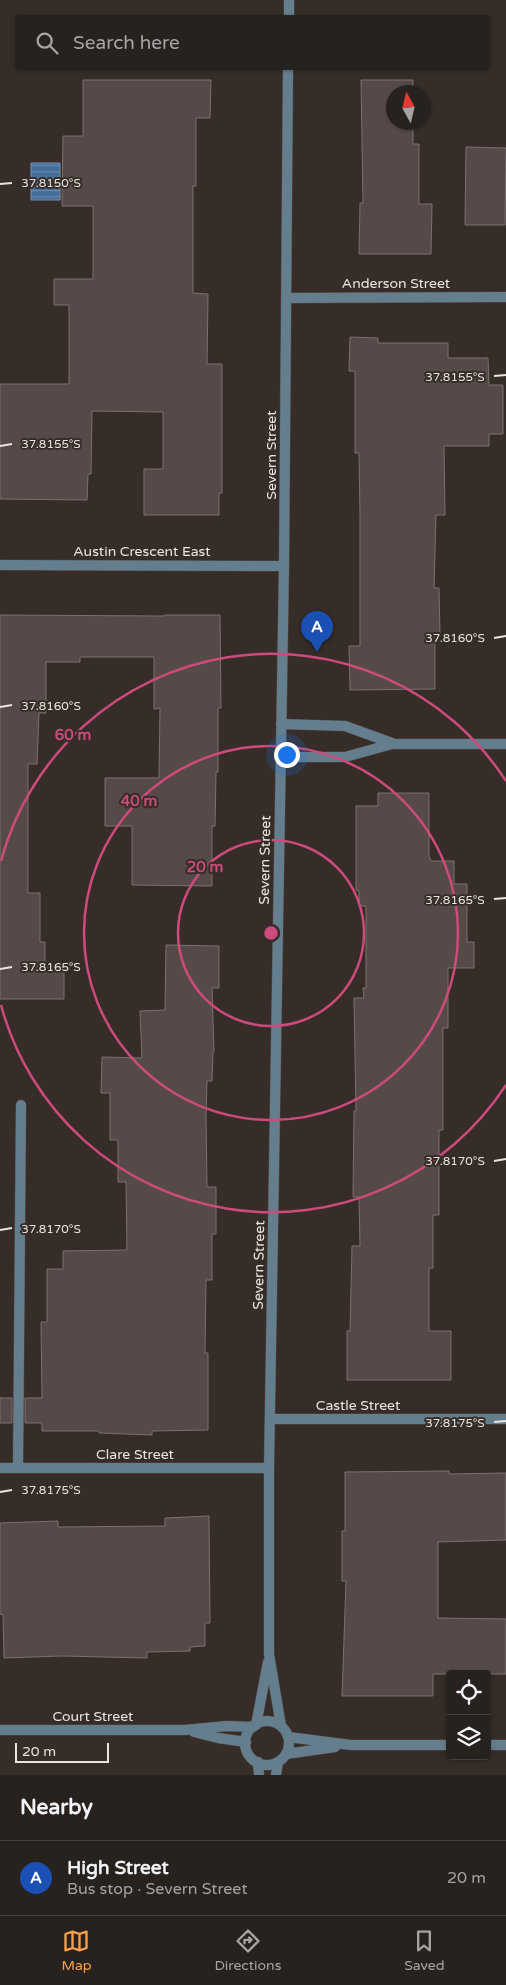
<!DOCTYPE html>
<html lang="en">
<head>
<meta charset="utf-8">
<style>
	:root { --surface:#28221e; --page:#302a27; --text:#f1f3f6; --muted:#a5a4a4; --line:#443f3c; --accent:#f9a04c }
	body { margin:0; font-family:"Varela Round",sans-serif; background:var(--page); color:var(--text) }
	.controls { position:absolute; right:15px; bottom:15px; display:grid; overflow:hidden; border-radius:5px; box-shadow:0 1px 4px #0004 }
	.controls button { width:45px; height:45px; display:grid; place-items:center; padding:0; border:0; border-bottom:1px solid var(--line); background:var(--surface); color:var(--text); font:25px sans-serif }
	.compass { position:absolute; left:386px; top:85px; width:45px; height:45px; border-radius:50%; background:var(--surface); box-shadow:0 1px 4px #0004; rotate:352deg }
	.scale { position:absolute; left:15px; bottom:12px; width:94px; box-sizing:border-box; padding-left:5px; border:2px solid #eae4e0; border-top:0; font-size:14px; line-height:18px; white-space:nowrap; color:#eae4e0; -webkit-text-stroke:4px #362d28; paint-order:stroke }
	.you { position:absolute; left:286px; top:754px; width:18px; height:18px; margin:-12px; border:4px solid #fff; border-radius:50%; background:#1a73e8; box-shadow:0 0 0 8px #1a73e833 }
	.badge { display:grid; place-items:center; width:32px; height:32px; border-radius:50%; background:var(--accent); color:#fff; font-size:16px; font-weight:700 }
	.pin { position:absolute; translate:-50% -41px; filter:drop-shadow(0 1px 2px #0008) }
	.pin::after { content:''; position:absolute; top:26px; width:18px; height:15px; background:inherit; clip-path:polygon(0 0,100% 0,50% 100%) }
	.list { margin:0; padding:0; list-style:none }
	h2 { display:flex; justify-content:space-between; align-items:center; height:65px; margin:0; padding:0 20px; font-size:21px }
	h2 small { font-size:16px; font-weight:400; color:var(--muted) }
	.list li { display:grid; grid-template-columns:32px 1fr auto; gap:15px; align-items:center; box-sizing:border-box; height:75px; padding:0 20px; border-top:1px solid var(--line) }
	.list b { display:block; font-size:19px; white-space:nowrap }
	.list p { margin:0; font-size:16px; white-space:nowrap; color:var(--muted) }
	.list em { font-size:16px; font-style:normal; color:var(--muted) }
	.icon { flex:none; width:28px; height:28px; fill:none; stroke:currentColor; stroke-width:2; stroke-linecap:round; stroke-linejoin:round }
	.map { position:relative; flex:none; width:506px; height:1775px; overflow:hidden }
	.search { position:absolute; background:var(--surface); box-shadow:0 1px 4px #0004; left:15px; right:15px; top:15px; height:55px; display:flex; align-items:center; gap:12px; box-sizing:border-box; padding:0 18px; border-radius:5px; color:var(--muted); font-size:19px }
	.sheet { height:140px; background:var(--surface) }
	nav { display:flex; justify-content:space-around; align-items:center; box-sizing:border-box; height:70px; border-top:1px solid var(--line); background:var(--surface); font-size:14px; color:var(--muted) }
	nav a { display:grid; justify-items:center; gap:2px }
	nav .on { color:var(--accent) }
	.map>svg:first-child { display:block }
	.water { fill:url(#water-rules); stroke:#7691af }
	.building { fill:#564a48; stroke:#7d706f }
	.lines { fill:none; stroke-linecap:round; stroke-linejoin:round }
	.service-casing { stroke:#534a45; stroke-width:11 }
	.minor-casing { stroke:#534a45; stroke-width:11 }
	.service { stroke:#647e8e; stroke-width:10 }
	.minor { stroke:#647e8e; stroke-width:10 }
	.ticks { fill:none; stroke:#eae4e0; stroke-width:2 }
	.ring { fill:none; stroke:#cc4b7c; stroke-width:2.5 }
	.labels { text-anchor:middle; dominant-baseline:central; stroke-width:4; stroke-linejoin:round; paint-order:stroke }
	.street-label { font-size:14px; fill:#eae4e0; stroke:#362d28 }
	.ticks-label { font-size:12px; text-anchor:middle; fill:#eae4e0; stroke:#362d28; stroke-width:4; stroke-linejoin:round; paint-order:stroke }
	.centre { fill:#cc4b7c; stroke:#362d28; stroke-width:2.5 }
	.ring-label { font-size:15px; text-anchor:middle; font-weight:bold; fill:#cc4b7c; stroke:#362d28; stroke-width:4; stroke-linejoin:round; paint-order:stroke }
</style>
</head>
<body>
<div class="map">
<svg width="506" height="1775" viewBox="0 0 506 1775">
	<defs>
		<pattern id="water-rules" width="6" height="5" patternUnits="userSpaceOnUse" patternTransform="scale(1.25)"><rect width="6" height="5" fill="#446d9a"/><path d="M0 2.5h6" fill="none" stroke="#6889ac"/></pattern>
	</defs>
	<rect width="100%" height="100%" fill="#362d28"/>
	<path class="water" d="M 31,163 L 60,163 L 60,200 L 31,200 Z"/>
	<path class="building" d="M 83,80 L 211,80 L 210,118 L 196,118 L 196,186 L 193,186 L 193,293 L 208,294 L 207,364 L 222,364 L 222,493 L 219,493 L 219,515 L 144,515 L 144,469 L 163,469 L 163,412 L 92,411 L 91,474 L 88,474 L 87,500 L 0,499 L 0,384 L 69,384 L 69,305 L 54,305 L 54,279 L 93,279 L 93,206 L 62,206 L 63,136 L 83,136 Z
		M 361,80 L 413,80 L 413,92 L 394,92 L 394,122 L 413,122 L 413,144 L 419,144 L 419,204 L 432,204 L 431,254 L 359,254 L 360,203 L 363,203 Z
		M 466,147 L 506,148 L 505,225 L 465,225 Z
		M 350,337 L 378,338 L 378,343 L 448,343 L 448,358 L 488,358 L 489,385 L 503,385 L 503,434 L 489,434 L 489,446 L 444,446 L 445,515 L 436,515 L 434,588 L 439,588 L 440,636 L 435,637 L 435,689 L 350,690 L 349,646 L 360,646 L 360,516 L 359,453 L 355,453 L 355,371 L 349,371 Z
		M 0,615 L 164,616 L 164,615 L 220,615 L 221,708 L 218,708 L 218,772 L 216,772 L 215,826 L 212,826 L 212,886 L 132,885 L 132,826 L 105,826 L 105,778 L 159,778 L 160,708 L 154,709 L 154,657 L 80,657 L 80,662 L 46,662 L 46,713 L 39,713 L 37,764 L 28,764 L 28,893 L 40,893 L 40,942 L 45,942 L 45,967 L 64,967 L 64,999 L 0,999 Z
		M 378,793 L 429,793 L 429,856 L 431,861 L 454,861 L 454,884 L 467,884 L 467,942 L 474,942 L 474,968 L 448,968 L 448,1028 L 443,1028 L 443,1130 L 439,1130 L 439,1215 L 433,1215 L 433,1268 L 429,1268 L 429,1331 L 451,1331 L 451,1380 L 347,1380 L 347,1331 L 350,1331 L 352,1246 L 360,1246 L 359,1197 L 353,1197 L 354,1111 L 356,1111 L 354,998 L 364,998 L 363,988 L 366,988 L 366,906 L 359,906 L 359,891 L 356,890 L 356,806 L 378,806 Z
		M 166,945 L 219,946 L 219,988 L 212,988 L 214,1052 L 213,1052 L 212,1081 L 207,1081 L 206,1117 L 207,1187 L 216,1187 L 216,1234 L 212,1234 L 212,1280 L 206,1280 L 205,1353 L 208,1353 L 208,1430 L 152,1431 L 152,1435 L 99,1433 L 99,1431 L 42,1431 L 42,1423 L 25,1423 L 25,1398 L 42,1398 L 41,1322 L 47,1322 L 47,1269 L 63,1269 L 63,1251 L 127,1250 L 126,1182 L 118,1182 L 118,1140 L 110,1140 L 110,1093 L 101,1093 L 102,1057 L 142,1058 L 140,1011 L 165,1010 Z
		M 0,1398 L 12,1398 L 12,1423 L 0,1423 Z
		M 449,1471 L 449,1474 L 506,1473 L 506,1540 L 438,1542 L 438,1618 L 506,1619 L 506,1674 L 433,1674 L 433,1696 L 342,1696 L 346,1581 L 342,1581 L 342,1531 L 345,1531 L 345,1472 Z
		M 209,1516 L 210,1623 L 205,1623 L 205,1646 L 190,1647 L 190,1651 L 147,1652 L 147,1658 L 62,1656 L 4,1658 L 3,1615 L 0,1614 L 0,1523 L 58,1521 L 58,1527 L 165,1526 L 165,1518 Z"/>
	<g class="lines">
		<g class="service-casing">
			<path id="service" d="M 18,1468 L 21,1105"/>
		</g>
		<g class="minor-casing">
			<path id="minor" d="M 289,18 L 289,0
				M 286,298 L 506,297
				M 0,565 L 284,566
				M 281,724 L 345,726 L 392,743
				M 281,757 L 345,757 L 392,744 L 506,744
				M 270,1419 L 506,1419
				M 0,1468 L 269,1468
				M245 1743a22 22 0 1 1 44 0a22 22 0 1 1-44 0Z
				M 256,1725 L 268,1662
				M 281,1726 L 269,1654 L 269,1468 L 284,566 L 288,68
				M 0,1730 L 185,1730 L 227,1726 L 253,1727
				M 194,1732 L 218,1738 L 246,1742
				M 288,1737 L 351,1745 L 450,1745
				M 487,1745 L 506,1745
				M 286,1754 L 335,1747
				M 258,1762 L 259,1775
				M 276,1775 L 278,1762"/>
		</g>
		<use href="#service" class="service"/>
		<use href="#minor" class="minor"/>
	</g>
	<path class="ticks" d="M 0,184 L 12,183M 494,376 L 506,375M 0,446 L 12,444M 494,638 L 506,636M 0,707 L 12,705M 494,899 L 506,898M 0,969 L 12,967M 494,1161 L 506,1159M 0,1230 L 12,1228M 494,1422 L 506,1421M 0,1492 L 12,1490"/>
	<g class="ring">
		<circle cx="271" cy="933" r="93"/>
		<circle cx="271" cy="933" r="187"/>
		<path d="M506 1085A280 280 0 0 1 1 1005M1 861A280 280 0 0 1 506 781"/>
	</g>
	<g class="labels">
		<g class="street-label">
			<text x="396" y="283">Anderson Street</text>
			<text transform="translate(271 455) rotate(-90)">Severn Street</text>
			<text x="142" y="551">Austin Crescent East</text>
			<text transform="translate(265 860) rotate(-89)">Severn Street</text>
			<text transform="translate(259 1265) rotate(-89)">Severn Street</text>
			<text x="358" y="1405">Castle Street</text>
			<text x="135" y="1454">Clare Street</text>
			<text x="93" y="1716">Court Street</text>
		</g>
	</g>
	<g class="ticks-label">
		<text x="51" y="187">37.8150°S</text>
		<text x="455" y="381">37.8155°S</text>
		<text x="51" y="448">37.8155°S</text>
		<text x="455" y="642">37.8160°S</text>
		<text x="51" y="710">37.8160°S</text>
		<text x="455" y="904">37.8165°S</text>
		<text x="51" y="971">37.8165°S</text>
		<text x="455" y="1165">37.8170°S</text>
		<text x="51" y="1233">37.8170°S</text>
		<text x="455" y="1427">37.8175°S</text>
		<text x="51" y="1494">37.8175°S</text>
	</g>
	<circle cx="271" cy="933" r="8" class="centre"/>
	<g class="ring-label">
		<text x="73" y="740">60 m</text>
		<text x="139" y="806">40 m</text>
		<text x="205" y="872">20 m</text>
	</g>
</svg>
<div class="controls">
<button><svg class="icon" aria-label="locate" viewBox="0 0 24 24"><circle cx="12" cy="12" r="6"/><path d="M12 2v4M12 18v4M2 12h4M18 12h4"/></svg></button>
<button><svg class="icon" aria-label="layers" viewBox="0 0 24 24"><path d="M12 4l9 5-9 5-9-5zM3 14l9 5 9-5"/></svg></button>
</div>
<svg class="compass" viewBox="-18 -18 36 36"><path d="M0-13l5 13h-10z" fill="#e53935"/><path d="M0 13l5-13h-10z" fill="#a5a4a4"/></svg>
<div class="scale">20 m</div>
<div class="you"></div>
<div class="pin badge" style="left:317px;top:652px;background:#1a4fb4">A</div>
<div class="search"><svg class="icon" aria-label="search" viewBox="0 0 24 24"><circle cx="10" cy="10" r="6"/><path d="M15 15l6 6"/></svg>Search here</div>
</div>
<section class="sheet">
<h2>Nearby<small></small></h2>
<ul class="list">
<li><span class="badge" style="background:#1a4fb4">A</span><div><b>High Street</b><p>Bus stop · Severn Street</p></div><em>20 m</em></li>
</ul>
</section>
<nav>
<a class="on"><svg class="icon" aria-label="map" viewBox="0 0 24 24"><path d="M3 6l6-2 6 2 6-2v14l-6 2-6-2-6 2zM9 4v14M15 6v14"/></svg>Map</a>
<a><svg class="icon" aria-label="directions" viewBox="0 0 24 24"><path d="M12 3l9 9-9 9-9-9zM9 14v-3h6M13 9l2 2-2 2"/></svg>Directions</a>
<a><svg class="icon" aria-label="saved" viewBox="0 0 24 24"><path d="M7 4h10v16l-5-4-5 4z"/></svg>Saved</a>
</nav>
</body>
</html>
